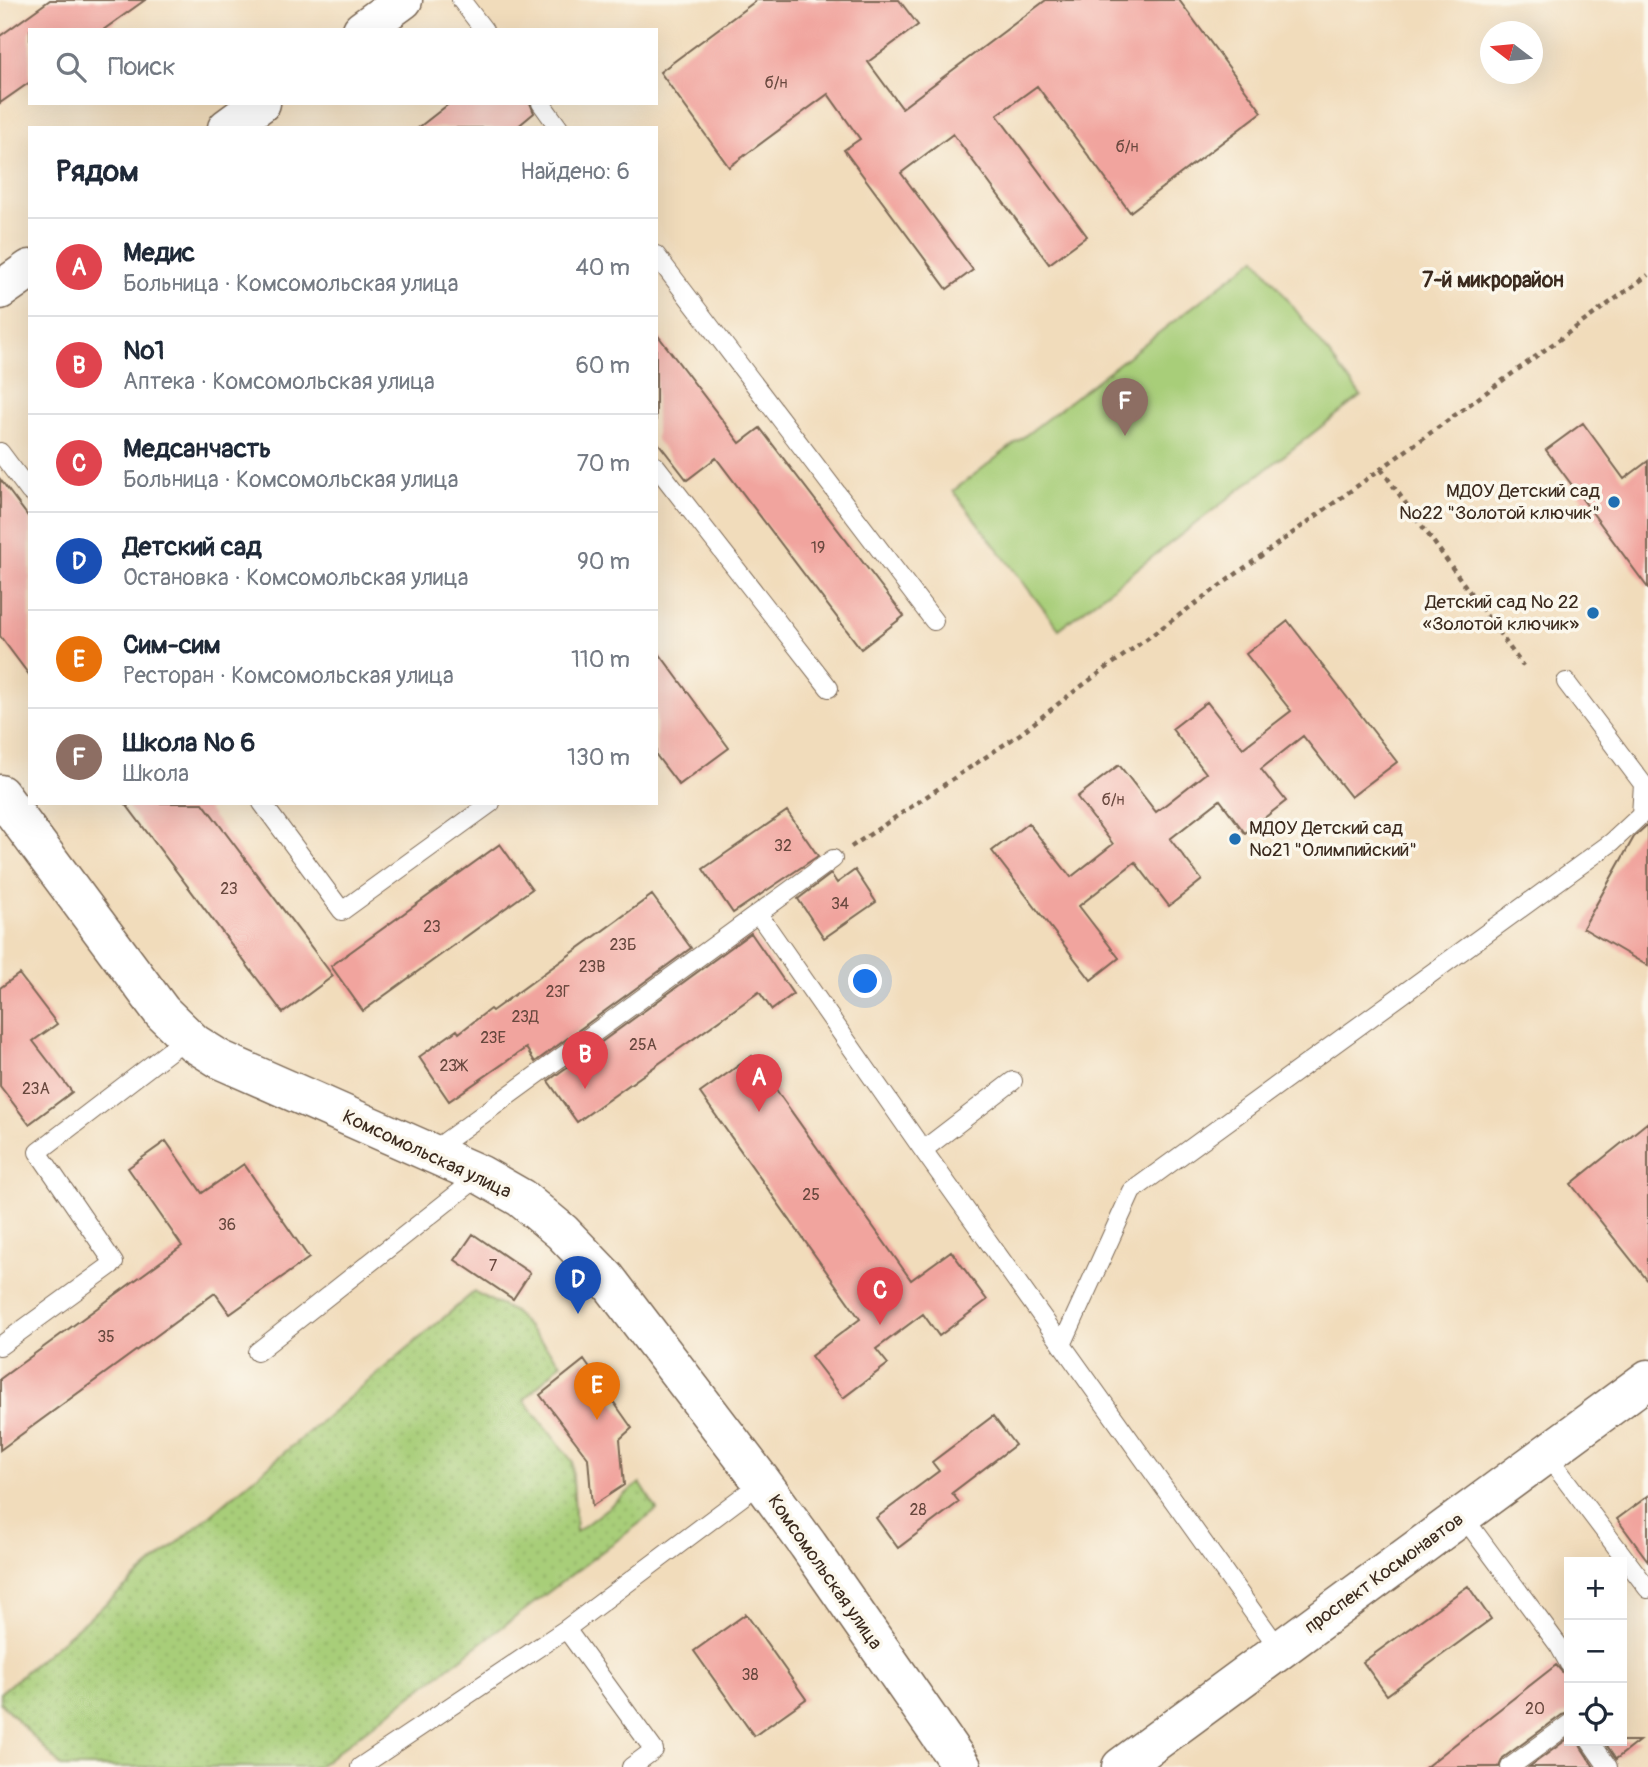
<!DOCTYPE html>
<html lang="ru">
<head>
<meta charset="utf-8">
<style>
	:root { --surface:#fff; --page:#f2f2f3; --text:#1f2937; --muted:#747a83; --line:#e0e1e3; --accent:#0b8043 }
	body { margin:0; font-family:Pangolin,sans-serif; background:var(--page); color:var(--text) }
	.controls { position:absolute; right:21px; bottom:21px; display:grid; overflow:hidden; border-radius:0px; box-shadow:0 7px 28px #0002 }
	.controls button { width:63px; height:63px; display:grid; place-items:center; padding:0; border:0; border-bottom:2px solid var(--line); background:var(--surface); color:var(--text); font:35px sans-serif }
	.compass { position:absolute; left:1480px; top:21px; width:63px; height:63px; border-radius:50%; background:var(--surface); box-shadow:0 7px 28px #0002; rotate:286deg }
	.you { position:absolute; left:866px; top:982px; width:24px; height:24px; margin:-18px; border:5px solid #fff; border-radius:50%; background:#1a73e8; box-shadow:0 0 0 10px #1a73e833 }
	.badge { display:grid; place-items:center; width:46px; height:46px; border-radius:50%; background:var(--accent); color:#fff; font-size:23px; font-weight:700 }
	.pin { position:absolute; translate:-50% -58px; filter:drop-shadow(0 2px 4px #0008) }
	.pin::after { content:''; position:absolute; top:37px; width:24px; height:21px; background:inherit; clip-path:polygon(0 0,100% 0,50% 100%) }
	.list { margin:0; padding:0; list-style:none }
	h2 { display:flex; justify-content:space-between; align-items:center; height:91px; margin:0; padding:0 28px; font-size:30px }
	h2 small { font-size:23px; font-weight:400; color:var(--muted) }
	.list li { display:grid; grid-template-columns:46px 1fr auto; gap:21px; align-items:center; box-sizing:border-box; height:98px; padding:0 28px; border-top:2px solid var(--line) }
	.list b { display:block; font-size:26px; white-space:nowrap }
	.list p { margin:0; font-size:23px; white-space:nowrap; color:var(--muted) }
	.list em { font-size:23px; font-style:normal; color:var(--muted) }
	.icon { flex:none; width:38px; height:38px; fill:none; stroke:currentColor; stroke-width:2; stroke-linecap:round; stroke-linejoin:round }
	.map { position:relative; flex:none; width:1648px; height:1767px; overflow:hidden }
	.search { position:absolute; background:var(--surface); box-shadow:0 7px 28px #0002; left:28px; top:28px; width:630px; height:77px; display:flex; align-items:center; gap:18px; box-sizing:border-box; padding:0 24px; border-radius:0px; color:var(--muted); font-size:26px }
	.panel { position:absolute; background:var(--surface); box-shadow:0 7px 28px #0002; left:28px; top:126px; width:630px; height:679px; border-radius:0px }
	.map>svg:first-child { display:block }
	.grass { fill:url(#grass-dots); stroke:#727c4c; stroke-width:2 }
	.pitch { fill:#a8ce79; stroke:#727c4c; stroke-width:2 }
	.building { fill:#f1a49e }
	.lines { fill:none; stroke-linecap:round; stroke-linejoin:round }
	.lane-casing { stroke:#7b6855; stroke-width:20 }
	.secondary-casing { stroke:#7b6855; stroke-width:41 }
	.path { stroke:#7b6855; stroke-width:4.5; stroke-dasharray:5 5; stroke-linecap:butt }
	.lane { stroke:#fff; stroke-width:18 }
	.secondary { stroke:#fff; stroke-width:38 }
	.poi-dot { fill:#1f6fb2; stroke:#fbf7ec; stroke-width:2.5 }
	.labels { text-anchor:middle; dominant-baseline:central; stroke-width:7; stroke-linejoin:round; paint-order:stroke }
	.number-label { font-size:16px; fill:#68483e }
	.poi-label { font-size:19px; fill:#3b2a1e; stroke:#fbf7ec; text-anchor:end }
	.street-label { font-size:19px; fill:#3b2a1e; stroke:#fbf7ec }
	.neighbourhood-label { font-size:21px; font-weight:bold; fill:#3b2a1e; stroke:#fbf7ec }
</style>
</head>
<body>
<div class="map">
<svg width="1648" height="1767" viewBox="0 0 1648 1767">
	<defs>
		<pattern id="grass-dots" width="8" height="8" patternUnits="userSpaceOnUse" patternTransform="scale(1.75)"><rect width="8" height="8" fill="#a8ce79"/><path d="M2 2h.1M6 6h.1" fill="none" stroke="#92b168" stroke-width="1.8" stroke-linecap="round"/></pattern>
	</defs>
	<rect width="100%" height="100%" fill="#fbf7ec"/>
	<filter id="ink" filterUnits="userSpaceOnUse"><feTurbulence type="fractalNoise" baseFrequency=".0143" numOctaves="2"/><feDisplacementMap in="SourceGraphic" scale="14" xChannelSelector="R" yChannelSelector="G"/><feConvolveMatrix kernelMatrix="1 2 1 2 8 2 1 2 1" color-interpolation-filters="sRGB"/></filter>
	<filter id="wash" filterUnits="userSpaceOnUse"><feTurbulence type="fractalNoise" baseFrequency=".00686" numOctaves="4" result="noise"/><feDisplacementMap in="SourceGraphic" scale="28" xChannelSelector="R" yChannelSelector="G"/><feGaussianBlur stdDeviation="1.57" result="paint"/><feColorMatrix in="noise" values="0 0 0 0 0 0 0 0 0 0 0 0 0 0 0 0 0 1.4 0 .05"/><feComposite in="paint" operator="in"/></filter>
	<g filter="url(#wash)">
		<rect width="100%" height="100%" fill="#f1dcbb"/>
		<path class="grass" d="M 474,1292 L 514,1312 L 561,1363 L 524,1400 L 572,1461 L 576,1532 L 640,1483 L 657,1510 L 317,1767 L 62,1767 L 0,1702 L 0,1693 Z"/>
		<path class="pitch" d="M 1256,258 L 1361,396 L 1059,629 L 953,491 Z"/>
		<g id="blocks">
			<path class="building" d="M 50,0 L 145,0 L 103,30 L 30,30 L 30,82 L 0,103 L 0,36 Z
				M 757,0 L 899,0 L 918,25 L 868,62 L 902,108 L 1046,0 L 1179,0 L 1262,112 L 1130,212 L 1037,86 L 997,115 L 1087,236 L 1049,264 L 953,134 L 901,173 L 973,270 L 947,289 L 844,150 L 860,139 L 828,94 L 729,167 L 660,72 Z
				M 450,103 L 530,103 L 534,113 L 516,128 L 418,128 Z
				M 656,333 L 740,443 L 760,428 L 904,616 L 861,649 L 716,458 L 687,480 L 656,440 Z
				M 1583,423 L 1624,479 L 1648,461 L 1648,588 L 1546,450 Z
				M 0,479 L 30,519 L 30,676 L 0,636 Z
				M 1288,621 L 1397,762 L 1351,797 L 1303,736 L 1261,769 L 1286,801 L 1245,833 L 1220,800 L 1170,839 L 1202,880 L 1169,906 L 1135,862 L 1079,906 L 1119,958 L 1091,980 L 992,851 L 1028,823 L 1071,877 L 1113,844 L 1077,797 L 1119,765 L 1156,812 L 1206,773 L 1172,729 L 1207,702 L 1243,748 L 1291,711 L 1246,654 Z
				M 656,649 L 729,748 L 679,785 L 656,755 Z
				M 125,803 L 203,803 L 333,976 L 283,1013 Z
				M 787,811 L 818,856 L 733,913 L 703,869 Z
				M 1648,824 L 1648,966 L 1583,928 L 1634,837 Z
				M 500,844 L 532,889 L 363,1011 L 331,966 Z
				M 855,870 L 876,902 L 824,938 L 798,899 L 831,874 L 837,883 Z
				M 652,895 L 691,948 L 535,1062 L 526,1048 L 449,1101 L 419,1057 L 457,1030 L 459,1033 L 490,1009 L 492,1011 Z
				M 751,933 L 793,994 L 772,1010 L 759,992 L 577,1122 L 548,1081 Z
				M 19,974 L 57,1024 L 33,1041 L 72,1092 L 29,1124 L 0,1086 L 0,988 Z
				M 752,1056 L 911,1280 L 951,1251 L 987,1300 L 939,1336 L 923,1314 L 876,1349 L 888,1364 L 843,1398 L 811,1356 L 860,1319 L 700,1093 Z
				M 1648,1122 L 1648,1281 L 1571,1184 Z
				M 166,1141 L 202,1193 L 244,1164 L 309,1258 L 230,1314 L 215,1293 L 0,1450 L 0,1379 L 182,1246 L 128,1168 Z
				M 473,1234 L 530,1273 L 513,1299 L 455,1260 Z
				M 584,1360 L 632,1428 L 620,1439 L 624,1485 L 592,1506 L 588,1458 L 540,1395 Z
				M 993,1416 L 1015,1445 L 952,1493 L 959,1502 L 898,1548 L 876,1518 L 939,1471 L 932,1462 Z
				M 1648,1496 L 1648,1561 L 1617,1519 Z
				M 1468,1586 L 1491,1619 L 1387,1695 L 1363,1662 Z
				M 746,1614 L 806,1699 L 754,1736 L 694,1651 Z
				M 1556,1665 L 1563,1673 L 1569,1676 L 1569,1713 L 1562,1715 L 1503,1758 L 1499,1767 L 1426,1767 Z
				M 1569,1738 L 1569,1741 L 1579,1741 L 1581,1747 L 1594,1767 L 1529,1767 Z
				M 1604,1741 L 1639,1741 L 1616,1759 Z"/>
		</g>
	</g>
	<g filter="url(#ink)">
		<use href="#blocks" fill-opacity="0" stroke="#7b6855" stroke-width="2"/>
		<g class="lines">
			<g class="lane-casing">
				<path id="lane" d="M 461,0 L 484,30
					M 541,103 L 559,128
					M 656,255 L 934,621
					M 0,452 L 30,492
					M 656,466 L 829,688
					M 262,803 L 342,911 L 491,803
					M 758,914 L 923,1150
					M 1013,1081 L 923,1150 L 1280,1650
					M 431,1152 L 833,859
					M 1062,1345 L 1132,1191 L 1612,842 L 1641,815 L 1643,784 L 1566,682
					M 0,1346 L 114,1263 L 38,1152 L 188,1037
					M 257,1352 L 481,1175
					M 1546,1454 L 1648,1589
					M 1462,1515 L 1559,1646 L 1569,1664
					M 566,1629 L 654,1750 L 631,1767
					M 1590,1741 L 1608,1767
					M 360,1767 L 566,1629 L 762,1482
					M 1510,1767 L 1569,1724"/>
			</g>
			<g class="secondary-casing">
				<path id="secondary" d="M 362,30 L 403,0
					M 227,128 L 261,103
					M 0,290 L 30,269
					M 0,794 L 162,1012 L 194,1043 L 221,1060 L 481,1175 L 521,1198 L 562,1232 L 607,1279 L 762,1482 L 808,1545 L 962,1767
					M 1121,1767 L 1648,1379"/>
			</g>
			<path class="path" d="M 1381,469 L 1523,666
				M 851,847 L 1020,734 L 1072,693 L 1648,275"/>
			<use href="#lane" class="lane"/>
			<use href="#secondary" class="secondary"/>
		</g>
	</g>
	<g class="poi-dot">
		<circle cx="1614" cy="502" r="7"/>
		<circle cx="1593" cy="613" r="7"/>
		<circle cx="1235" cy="839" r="7"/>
	</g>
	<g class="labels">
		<g class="number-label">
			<text x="776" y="83">б/н</text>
			<text x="1127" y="147">б/н</text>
			<text x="818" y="548">19</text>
			<text x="1113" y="800">б/н</text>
			<text x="783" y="846">32</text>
			<text x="229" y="889">23</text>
			<text x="840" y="904">34</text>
			<text x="432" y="927">23</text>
			<text x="623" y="945">23Б</text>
			<text x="592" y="967">23В</text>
			<text x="558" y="992">23Г</text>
			<text x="525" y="1017">23Д</text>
			<text x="493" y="1038">23Е</text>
			<text x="643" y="1045">25А</text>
			<text x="453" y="1066">23Ж</text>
			<text x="36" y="1089">23А</text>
			<text x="811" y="1195">25</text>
			<text x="227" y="1225">36</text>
			<text x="493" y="1266">7</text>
			<text x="106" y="1337">35</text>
			<text x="918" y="1510">28</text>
			<text x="750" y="1675">38</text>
			<text x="1535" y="1709">20</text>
		</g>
		<g class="poi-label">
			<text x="1600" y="491">МДОУ Детский сад<tspan x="1600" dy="22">№22 "Золотой ключик"</tspan></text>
			<text x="1579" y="602">Детский сад № 22<tspan x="1579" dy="22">«Золотой ключик»</tspan></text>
			<text x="1249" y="828" text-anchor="start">МДОУ Детский сад<tspan x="1249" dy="22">№21 "Олимпийский"</tspan></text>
		</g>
		<g class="street-label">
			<text transform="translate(427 1154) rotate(25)">Комсомольская улица</text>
			<text transform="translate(825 1572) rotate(55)">Комсомольская улица</text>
			<text transform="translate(1384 1573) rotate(-36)">проспект Космонавтов</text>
		</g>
		<g class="neighbourhood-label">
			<text x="1493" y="280">7-й микрорайон</text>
		</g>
	</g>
</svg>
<div class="controls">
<button>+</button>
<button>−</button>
<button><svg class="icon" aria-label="locate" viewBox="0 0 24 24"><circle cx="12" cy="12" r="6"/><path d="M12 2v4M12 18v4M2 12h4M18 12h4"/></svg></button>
</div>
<svg class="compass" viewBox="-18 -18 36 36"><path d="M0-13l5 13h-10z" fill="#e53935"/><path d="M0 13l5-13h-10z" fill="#747a83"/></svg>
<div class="you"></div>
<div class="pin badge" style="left:759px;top:1112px;background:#e0444e">A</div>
<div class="pin badge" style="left:585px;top:1089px;background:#e0444e">B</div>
<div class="pin badge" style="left:880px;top:1325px;background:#e0444e">C</div>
<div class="pin badge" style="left:578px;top:1314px;background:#1a4fb4">D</div>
<div class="pin badge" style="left:597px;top:1420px;background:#e8710a">E</div>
<div class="pin badge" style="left:1125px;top:436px;background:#8d6e63">F</div>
<div class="search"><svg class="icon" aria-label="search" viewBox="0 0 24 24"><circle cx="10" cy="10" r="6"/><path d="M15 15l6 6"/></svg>Поиск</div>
<section class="panel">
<h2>Рядом<small>Найдено: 6</small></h2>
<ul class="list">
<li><span class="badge" style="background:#e0444e">A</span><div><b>Медис</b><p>Больница · Комсомольская улица</p></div><em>40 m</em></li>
<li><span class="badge" style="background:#e0444e">B</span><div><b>№1</b><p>Аптека · Комсомольская улица</p></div><em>60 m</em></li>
<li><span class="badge" style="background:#e0444e">C</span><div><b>Медсанчасть</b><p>Больница · Комсомольская улица</p></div><em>70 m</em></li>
<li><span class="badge" style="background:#1a4fb4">D</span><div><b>Детский сад</b><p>Остановка · Комсомольская улица</p></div><em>90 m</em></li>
<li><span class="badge" style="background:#e8710a">E</span><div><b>Сим-сим</b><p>Ресторан · Комсомольская улица</p></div><em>110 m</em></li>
<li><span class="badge" style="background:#8d6e63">F</span><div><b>Школа № 6</b><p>Школа</p></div><em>130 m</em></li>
</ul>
</section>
</div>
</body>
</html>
